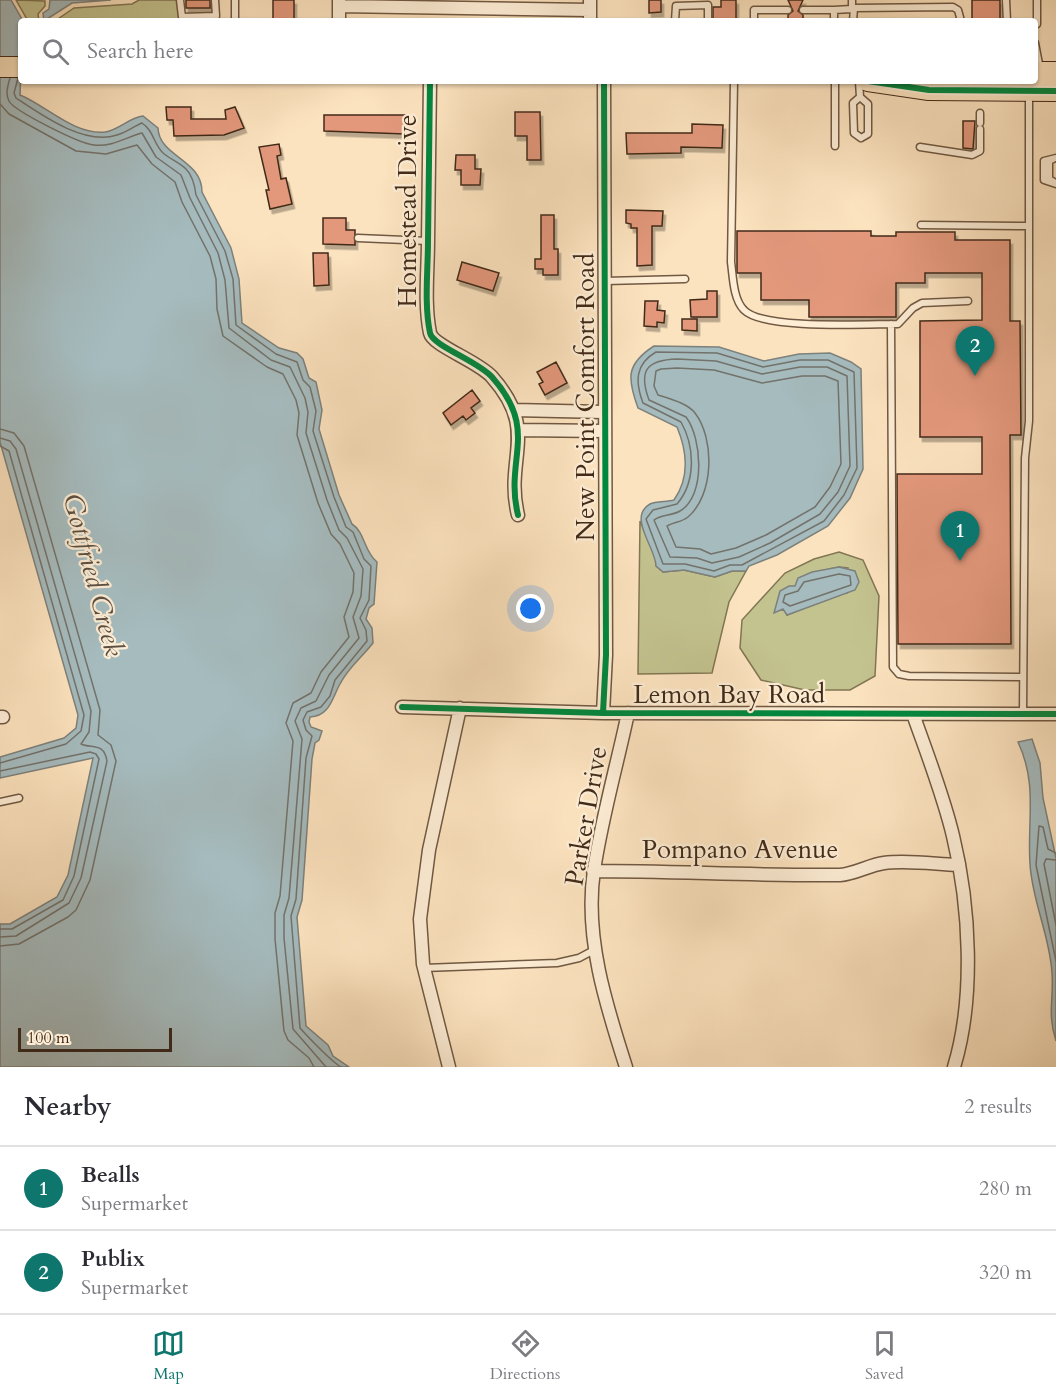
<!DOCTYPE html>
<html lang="en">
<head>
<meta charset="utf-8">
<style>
	:root { --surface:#fff; --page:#f2f2f3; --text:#2b2b33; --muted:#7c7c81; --line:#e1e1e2; --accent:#0f766e }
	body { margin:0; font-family:Cardo,serif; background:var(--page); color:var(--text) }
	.scale { position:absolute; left:18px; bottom:15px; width:154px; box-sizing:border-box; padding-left:6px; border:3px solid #412a18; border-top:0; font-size:16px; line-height:21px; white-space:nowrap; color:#412a18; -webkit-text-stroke:4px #fdedd5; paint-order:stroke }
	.you { position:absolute; left:531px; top:609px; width:21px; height:21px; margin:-15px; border:4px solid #fff; border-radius:50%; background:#1a73e8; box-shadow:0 0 0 9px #1a73e833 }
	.badge { display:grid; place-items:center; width:39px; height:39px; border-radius:50%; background:var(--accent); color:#fff; font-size:20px; font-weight:700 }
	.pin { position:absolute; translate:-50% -50px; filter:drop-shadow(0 2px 3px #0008) }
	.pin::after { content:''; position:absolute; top:32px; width:21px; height:18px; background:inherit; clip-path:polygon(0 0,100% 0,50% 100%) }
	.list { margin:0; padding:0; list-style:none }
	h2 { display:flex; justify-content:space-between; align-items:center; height:78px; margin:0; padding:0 24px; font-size:26px }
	h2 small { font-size:20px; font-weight:400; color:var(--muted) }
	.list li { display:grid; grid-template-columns:39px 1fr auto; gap:18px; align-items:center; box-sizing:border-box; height:84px; padding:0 24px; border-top:2px solid var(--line) }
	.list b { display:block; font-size:22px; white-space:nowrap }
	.list p { margin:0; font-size:20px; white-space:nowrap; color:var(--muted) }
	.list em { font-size:20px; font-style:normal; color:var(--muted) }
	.icon { flex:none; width:33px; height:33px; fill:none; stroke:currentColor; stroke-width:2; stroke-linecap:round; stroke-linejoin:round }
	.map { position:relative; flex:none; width:1056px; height:1067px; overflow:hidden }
	.search { position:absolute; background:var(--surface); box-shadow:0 2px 4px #0004; left:18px; right:18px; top:18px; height:66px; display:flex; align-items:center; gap:15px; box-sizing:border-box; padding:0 21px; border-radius:6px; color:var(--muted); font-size:22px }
	.sheet { height:246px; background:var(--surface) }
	nav { display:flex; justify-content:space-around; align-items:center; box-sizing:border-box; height:84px; border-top:2px solid var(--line); background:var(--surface); font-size:16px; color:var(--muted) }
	nav a { display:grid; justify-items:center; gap:3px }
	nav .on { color:var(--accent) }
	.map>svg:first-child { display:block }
	.green { fill:#c3c38f; stroke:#827654; stroke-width:1.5; fill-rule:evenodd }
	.water { fill:#a5bbbe; stroke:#7d817c; stroke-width:1.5 }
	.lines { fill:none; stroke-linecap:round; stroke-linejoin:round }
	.shore { stroke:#73726b; stroke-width:1.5 }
	.building { fill:#e3987c; stroke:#412a18; stroke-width:1.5; filter:url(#shadow) }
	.service-casing { stroke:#705842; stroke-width:9 }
	.minor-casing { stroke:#705842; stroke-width:15 }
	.primary-casing { stroke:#412a18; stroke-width:22 }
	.service { stroke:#fdedd5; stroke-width:6 }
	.minor { stroke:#fdedd5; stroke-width:12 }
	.primary { stroke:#fce3bf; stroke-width:20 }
	.cycleway-casing { stroke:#fdedd5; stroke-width:10 }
	.cycleway { stroke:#00873e; stroke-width:6 }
	.labels { text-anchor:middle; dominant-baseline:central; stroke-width:4.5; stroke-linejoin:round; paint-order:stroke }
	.street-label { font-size:26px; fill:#412a18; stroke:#fdedd5 }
	.water-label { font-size:27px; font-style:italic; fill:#5a4e42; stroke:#fdedd5 }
</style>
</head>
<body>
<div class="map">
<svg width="1056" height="1067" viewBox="0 0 1056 1067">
	<defs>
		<filter id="shadow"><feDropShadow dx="2.5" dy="4.5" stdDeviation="0" flood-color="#0004"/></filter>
	</defs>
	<rect width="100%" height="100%" fill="#fce3bf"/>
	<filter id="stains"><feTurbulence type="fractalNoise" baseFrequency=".00333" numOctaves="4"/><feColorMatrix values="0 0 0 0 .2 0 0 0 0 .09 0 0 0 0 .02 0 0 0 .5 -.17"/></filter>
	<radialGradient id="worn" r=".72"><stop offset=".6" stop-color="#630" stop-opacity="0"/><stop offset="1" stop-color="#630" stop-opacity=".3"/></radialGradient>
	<path class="green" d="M 16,0 L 45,1 L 45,6 L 38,14 L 39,21 L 28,21 Z
		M 139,0 L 180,0 L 182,21 L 55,21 L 74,8 L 132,4 Z
		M 640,521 L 656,559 L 656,566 L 663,572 L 684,570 L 715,577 L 732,571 L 746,571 L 729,602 L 712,673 L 638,674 Z
		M 839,552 L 863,560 L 879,596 L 875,676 L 850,690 L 805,690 L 761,680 L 740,648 L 742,620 L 785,573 L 814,559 ZM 839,567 L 848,568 L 847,593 L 840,593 L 787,615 L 784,609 C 799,579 806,573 839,567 Z"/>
	<path class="water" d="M 0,0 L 11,0 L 23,21 L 20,95 C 47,106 74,135 105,132 C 119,130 130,117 143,116 L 158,128 C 159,157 202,159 202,192 L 231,248 L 239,279 L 242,323 L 279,348 L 297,353 L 303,359 L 309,378 L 316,382 L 322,410 L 319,429 L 339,495 L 352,524 C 365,532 364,552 377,562 L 374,604 L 369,608 L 366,619 L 372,628 L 373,643 C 363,656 347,669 340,684 C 332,698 330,716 310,717 L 309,722 L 311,727 L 322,731 L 319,740 L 315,743 L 312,759 L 302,900 L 297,917 L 306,1026 L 328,1045 L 333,1056 L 349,1067 L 0,1067 L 0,924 L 10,924 L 57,897 L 68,875 L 93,758 L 0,778 L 0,757 L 64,738 L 76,728 L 78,715 L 0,442 Z
		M 50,0 L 111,0 L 72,3 L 44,21 L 43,13 L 49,9 Z
		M 654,346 L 719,347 L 764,361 L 799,354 L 830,353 L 851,362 L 861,369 L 863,469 L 850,498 L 828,526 L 777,555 L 749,566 L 746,571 L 732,571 L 715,577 L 684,570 L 663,572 L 656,566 C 656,548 627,517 650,504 C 656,501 667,502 674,500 C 690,477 687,451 677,427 L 638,408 C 627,378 626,364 654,346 Z
		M 839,567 L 855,571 L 859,582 L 855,590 L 787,615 L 783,609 L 774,613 L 780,591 L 789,586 L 795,586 L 798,578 L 812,572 Z
		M 1032,739 L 1040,763 L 1043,798 L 1056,858 L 1056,1041 C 1047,1013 1054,1000 1052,973 C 1050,936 1032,901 1030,864 C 1027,820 1038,785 1018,742 Z"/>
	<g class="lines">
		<path class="shore" d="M 10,78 C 8,85 5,94 9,101 C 14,111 80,144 94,145 C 113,147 126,137 142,133 L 156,157 L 181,175 L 190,198 L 218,253 L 225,280 L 229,328 L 271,360 L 290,367 L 305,398 L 308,412 L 306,433 L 327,500 L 339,530 L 347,538 L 363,569 L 361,596 L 353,617 L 359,638 L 329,675 L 316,701 L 301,708 L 295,721 L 302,739 L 289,898 L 284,915 L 284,938 L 293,1029 L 326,1067
			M 18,78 L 14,93 L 16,98 C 43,116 85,146 117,135 C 126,133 134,126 142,123 C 154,131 153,143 163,153 C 170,159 180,163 186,169 C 192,175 195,187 196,195 L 225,251 L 233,279 L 236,325 L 276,354 L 297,362 L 303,380 L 310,387 L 316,411 L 313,431 L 334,497 L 346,527 L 353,532 L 364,559 L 371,566 L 369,600 L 360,618 L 366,630 L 367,641 L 335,680 L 330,696 L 321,707 L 307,712 L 303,720 L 306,730 L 312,736 L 306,758 L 296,899 L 291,916 L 300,1028 C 308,1037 332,1062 341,1067
			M 0,104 L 9,114 L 76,151 L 106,154 L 137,145 L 152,164 L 175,182 L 182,202 L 210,256 L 216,279 L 217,309 L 223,336 L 267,367 L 283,374 L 296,400 L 299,413 L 297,435 L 318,503 L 331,534 L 340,544 L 354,573 L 353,592 L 344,617 L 349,637 L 321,672 L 311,693 L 293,703 L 286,723 L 293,741 L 280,896 L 275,913 L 275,939 L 284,1031 L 288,1040 L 309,1058 L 314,1067
			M 656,352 L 717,353 L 763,367 L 800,360 L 828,360 L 854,372 L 857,468 L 844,495 L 824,521 L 742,565 L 730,565 L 714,571 L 685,564 L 663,564 L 646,519 L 653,510 L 677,504 C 696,482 695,447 681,422 L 643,403 C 635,382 635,364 656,352 Z
			M 677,359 L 716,361 L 762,374 L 800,367 L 827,367 L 847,376 L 850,466 L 838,492 L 820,514 L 770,543 L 739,557 L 712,563 L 697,558 L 670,557 L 654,520 C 661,514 672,516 680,511 C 706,496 702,438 686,417 L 649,400 C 638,370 647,360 677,359 Z
			M 677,368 L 714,370 L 762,383 L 802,376 L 825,376 L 838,381 L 841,464 L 830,487 L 815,507 L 766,535 L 736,548 L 711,554 L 700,549 L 676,547 L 667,526 C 674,522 682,522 688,517 C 714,495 715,439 695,413 C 687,403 670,399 658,395 L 654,386 L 656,371 L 661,369 Z
			M 0,429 L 14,433 L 24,446 L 100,710 L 98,735 L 111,745 L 116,761 L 90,880 L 76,910 L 68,917 L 19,944 L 0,946
			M 0,438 L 10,441 L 16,449 L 91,711 L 89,732 L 81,744 C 92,749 104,742 107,761 L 81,878 L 69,903 L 16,936 L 0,937
			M 0,446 L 9,451 L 84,715 L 81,731 L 66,744 L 0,763
			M 839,574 L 850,576 L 851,585 L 790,606 L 783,602 L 785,595 L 798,591 L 804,582 Z
			M 0,771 L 90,752 L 96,754 L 99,759 L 74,876 L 63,900 L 12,929 L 0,929
			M 1056,853 L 1048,849 L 1043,827 L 1039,826 L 1036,865 L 1056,961
			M 1056,860 L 1046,859 L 1044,864 L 1056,925"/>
	</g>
	<path class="building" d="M 186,0 L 210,0 L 210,8 L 186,8 Z
		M 273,0 L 294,0 L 294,21 L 273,21 Z
		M 649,0 L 661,0 L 661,12 L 649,13 Z
		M 721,0 L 736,0 L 736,21 L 713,21 L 713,7 L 721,7 Z
		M 788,0 L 803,0 L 798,11 L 803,15 L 803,21 L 788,21 L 788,15 L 793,11 Z
		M 972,0 L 1000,0 L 1000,21 L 972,21 Z
		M 166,107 L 191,107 L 191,119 L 226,119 L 225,110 L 235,107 L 244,128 L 224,135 L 174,136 L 173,120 L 167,120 Z
		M 515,112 L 540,112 L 541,160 L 527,160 L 527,136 L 515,136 Z
		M 324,115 L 405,115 L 405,134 L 324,131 Z
		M 963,121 L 975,121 L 973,149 L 963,148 Z
		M 692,124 L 723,125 L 722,148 L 681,147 L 681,153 L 627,154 L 626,133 L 692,133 Z
		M 279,144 L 281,155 L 277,156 L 281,179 L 286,178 L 292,204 L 270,209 L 266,190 L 269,190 L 259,147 Z
		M 456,155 L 475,155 L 475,169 L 481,169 L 480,185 L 461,185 L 461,170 L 455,170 Z
		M 626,210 L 663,211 L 662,226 L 652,226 L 652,265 L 637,266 L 637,228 L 631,228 L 631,224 L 626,223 Z
		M 541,215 L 554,215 L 554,249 L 558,249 L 558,275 L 543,275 L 543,269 L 535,269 L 535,259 L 541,259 Z
		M 323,218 L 346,218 L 346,230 L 355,230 L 355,245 L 323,244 Z
		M 737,231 L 871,231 L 871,236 L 896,236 L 896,232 L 955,232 L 955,240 L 1010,240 L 1010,321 L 1020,321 L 1021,435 L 1010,435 L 1011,644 L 898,644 L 897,474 L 982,474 L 982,437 L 920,437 L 920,321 L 982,320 L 982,273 L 925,273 L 925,283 L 896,283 L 896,317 L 809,317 L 809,300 L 761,300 L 761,273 L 737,273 Z
		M 313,253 L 328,253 L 329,285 L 314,286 Z
		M 462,262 L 499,273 L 493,291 L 457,280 Z
		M 707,291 L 717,291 L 717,317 L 691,317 L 690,300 L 707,299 Z
		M 645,301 L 658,301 L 657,310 L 665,311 L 664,323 L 657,322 L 657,327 L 644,326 Z
		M 682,319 L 697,319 L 697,331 L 682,330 Z
		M 556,362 L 567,383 L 545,395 L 539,384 L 543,382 L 537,372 Z
		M 472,390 L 480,401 L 471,408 L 475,413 L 466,420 L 463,416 L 451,425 L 443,413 Z"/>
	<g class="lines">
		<g class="service-casing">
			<path id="service" d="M 180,0 L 182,17 L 216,16 L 215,0
				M 1006,0 L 1007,21
				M 803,10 L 834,10 L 834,21
				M 834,10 L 852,9 L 852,0
				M 235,21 L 235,0
				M 675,21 L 676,6 L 708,5 L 708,21
				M 754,21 L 754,10 L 788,10
				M 853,21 L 854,8 L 953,7 L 958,10 L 961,21
				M 1037,24 L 1037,0
				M 1035,43 L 1040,69
				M 734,81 L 731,262 C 733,276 733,299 744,310 C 763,330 867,324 898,324 L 913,308 L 922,303 L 968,301
				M 859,81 L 860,97 L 868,104 L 868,134 L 861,138
				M 860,97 L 853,103 L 854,133 L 861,138
				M 980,113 L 980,123
				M 835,146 L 835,81
				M 920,147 L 972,155 L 980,151 L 980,129
				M 1056,158 L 1044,161 L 1044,180 L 1056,184
				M 1053,159 L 1049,161 L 1049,179 L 1054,182
				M 921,225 L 1029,226
				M 358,238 L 428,241
				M 605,281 L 685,279
				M 891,324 L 893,667 L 899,674 L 909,676 L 1023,677
				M 1023,713 L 1025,458 L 1029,421 L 1029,94
				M 0,802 L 19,798
				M 424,968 L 557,963 L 579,958 L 596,949"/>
		</g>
		<g class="minor-casing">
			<path id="minor" d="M 590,0 L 590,21
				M 339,6 L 590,10
				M 339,21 L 339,0
				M 430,81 C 429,134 429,188 428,241 C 428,270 424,304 430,333 C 433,346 478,361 492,377 C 540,431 504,458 518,515
				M 514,410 L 603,412
				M 519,430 L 604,431
				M 402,707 L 603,713 L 1056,714
				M 603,713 L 606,655 L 604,81
				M 913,714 C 927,754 943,794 953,836 C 970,906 975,998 954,1067
				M 0,717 L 3,717
				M 593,871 C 676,871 758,876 840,875 C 855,874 869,865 884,863 C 907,860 934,864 957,865
				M 449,1067 L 423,964 L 420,919 L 429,850 L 460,708
				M 626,1067 C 606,1005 584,936 594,870 C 602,817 617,765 628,713"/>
		</g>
		<g class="primary-casing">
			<path id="primary" d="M 0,67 L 21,67
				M 1035,72 L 1056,72
				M 868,81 L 929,90 L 1056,91"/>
		</g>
		<use href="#service" class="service"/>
		<use href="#minor" class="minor"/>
		<use href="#primary" class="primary"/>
		<g class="cycleway-casing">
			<path id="cycleway" d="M 430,81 C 429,134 429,188 428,241 C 428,270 424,304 430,333 C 433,346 478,361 492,377 C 540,431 504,458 518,515
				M 868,81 L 929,90 L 1056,91
				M 402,707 L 603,713 L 1056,714
				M 603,713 L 606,655 L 604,81"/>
		</g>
		<use href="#cycleway" class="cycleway"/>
	</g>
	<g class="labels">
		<g class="street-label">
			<text transform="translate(407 211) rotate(-90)">Homestead Drive</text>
			<text transform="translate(585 397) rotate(-90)">New Point Comfort Road</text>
			<text x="729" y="694">Lemon Bay Road</text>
			<text transform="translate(586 816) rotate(-80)">Parker Drive</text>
			<text x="740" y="849">Pompano Avenue</text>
		</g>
		<g class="water-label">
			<text transform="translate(93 575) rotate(75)">Gottfried Creek</text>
		</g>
	</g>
	<rect width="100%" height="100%" filter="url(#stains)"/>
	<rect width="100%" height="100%" fill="url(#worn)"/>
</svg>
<div class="scale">100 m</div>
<div class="you"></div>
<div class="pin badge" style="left:960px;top:561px">1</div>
<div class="pin badge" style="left:975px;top:376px">2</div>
<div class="search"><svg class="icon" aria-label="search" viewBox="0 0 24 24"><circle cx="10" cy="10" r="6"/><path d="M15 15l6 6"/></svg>Search here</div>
</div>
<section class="sheet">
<h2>Nearby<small>2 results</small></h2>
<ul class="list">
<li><span class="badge">1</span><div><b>Bealls</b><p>Supermarket</p></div><em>280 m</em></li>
<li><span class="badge">2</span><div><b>Publix</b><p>Supermarket</p></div><em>320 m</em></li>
</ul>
</section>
<nav>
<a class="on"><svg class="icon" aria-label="map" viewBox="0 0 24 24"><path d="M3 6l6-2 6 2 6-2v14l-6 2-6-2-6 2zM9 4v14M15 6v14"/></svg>Map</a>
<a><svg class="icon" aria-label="directions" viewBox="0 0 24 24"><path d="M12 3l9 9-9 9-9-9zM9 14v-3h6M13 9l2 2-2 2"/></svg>Directions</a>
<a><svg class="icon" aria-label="saved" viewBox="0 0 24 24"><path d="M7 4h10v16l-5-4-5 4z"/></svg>Saved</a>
</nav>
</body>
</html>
